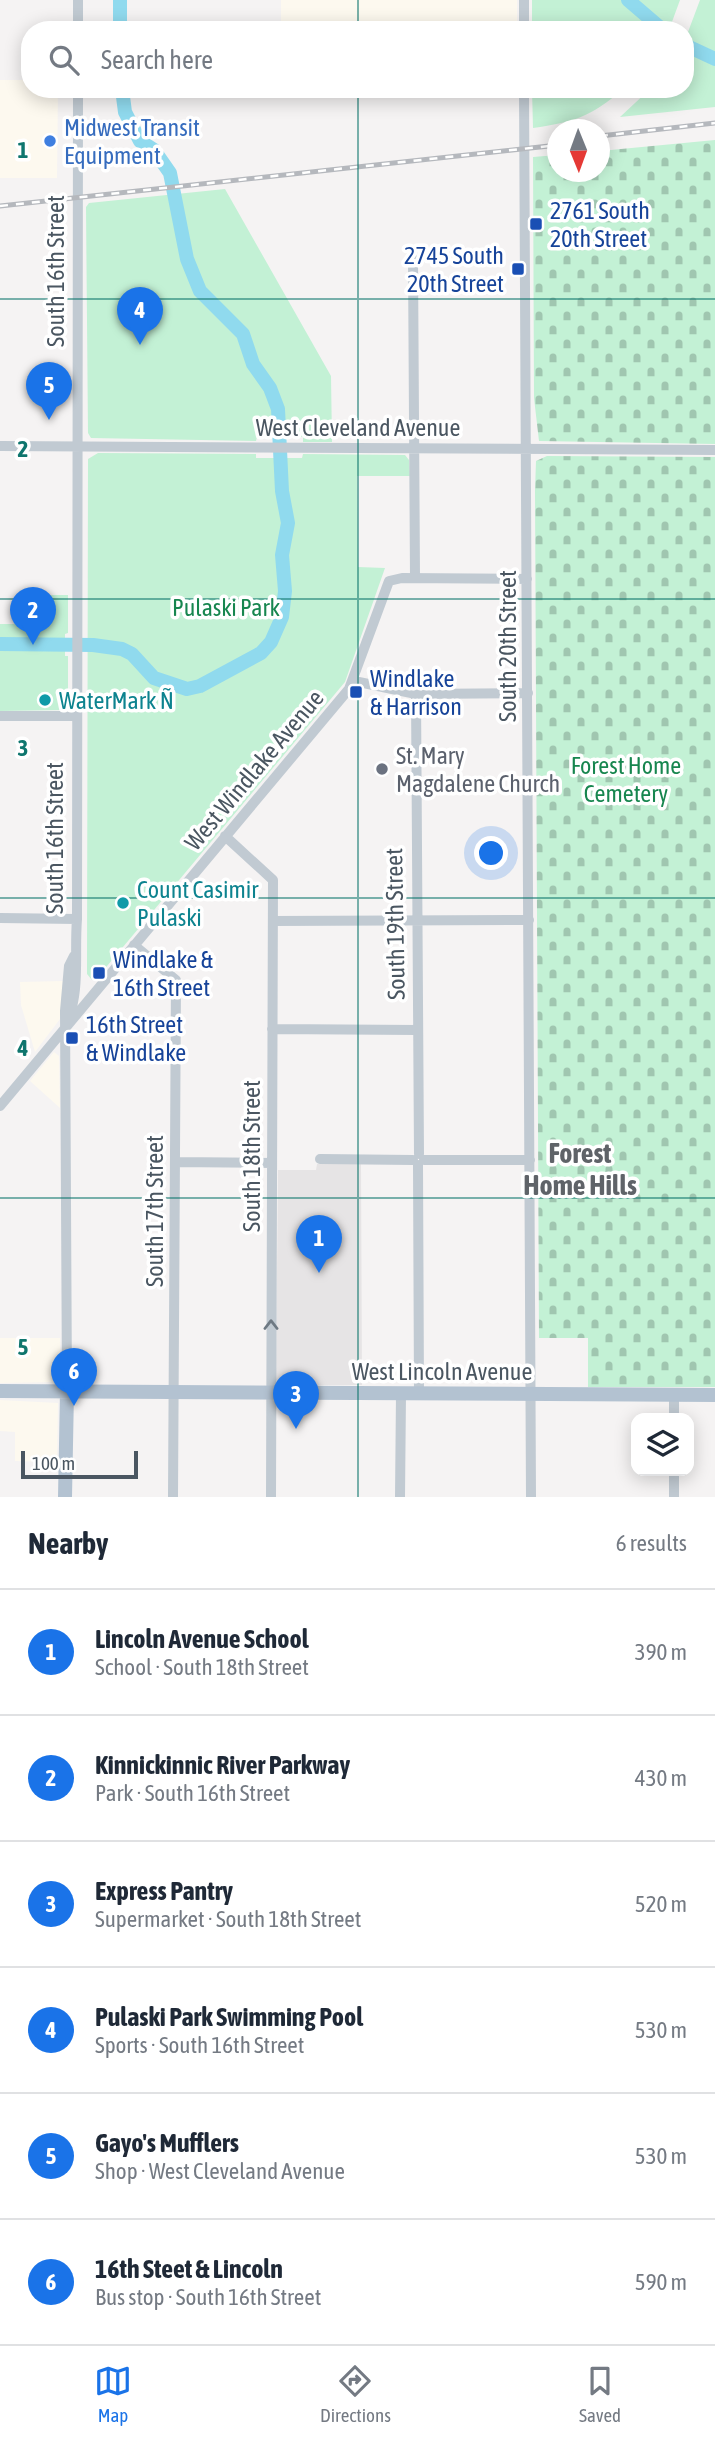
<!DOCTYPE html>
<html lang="en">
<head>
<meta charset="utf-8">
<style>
	:root { --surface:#fff; --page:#f2f2f3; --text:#1f2937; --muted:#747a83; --line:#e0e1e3; --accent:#1a73e8 }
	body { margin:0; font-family:"Asap Condensed",sans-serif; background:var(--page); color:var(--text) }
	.controls { position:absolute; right:21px; bottom:21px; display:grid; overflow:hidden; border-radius:14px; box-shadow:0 4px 18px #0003 }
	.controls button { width:63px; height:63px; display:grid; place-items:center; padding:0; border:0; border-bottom:2px solid var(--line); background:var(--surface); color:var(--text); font:35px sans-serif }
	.compass { position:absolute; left:547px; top:119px; width:63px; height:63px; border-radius:50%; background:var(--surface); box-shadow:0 4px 18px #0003; rotate:179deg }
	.scale { position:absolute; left:21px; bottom:18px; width:117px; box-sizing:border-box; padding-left:7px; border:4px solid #4a5661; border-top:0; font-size:19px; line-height:24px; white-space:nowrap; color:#4a5661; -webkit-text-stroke:5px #fff; paint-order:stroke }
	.you { position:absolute; left:492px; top:854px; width:24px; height:24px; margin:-18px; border:5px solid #fff; border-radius:50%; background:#1a73e8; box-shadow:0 0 0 10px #1a73e833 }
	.badge { display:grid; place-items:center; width:46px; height:46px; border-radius:50%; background:var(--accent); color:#fff; font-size:23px; font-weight:700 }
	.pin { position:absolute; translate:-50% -58px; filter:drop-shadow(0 2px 4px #0008) }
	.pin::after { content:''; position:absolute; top:37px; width:24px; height:21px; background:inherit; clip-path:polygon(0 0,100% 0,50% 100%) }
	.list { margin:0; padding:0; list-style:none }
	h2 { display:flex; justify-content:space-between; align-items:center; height:91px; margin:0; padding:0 28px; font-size:30px }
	h2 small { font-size:23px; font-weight:400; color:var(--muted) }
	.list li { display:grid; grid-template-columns:46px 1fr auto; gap:21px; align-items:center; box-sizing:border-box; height:126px; padding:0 28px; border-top:2px solid var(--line) }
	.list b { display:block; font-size:26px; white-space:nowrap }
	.list p { margin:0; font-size:23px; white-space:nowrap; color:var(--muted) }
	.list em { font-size:23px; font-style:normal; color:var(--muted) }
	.icon { flex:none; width:38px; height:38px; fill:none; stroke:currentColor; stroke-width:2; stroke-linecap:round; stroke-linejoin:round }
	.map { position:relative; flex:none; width:715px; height:1497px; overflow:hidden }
	.search { position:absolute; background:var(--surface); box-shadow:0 4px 18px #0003; left:21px; right:21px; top:21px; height:77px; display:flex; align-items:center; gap:18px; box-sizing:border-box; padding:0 24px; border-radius:28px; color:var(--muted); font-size:26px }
	.sheet { height:847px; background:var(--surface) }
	nav { display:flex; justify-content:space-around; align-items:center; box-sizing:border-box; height:98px; border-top:2px solid var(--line); background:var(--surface); font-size:19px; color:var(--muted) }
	nav a { display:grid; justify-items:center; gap:4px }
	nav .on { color:var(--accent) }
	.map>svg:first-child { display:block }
	.commercial { fill:#fdf9ef }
	.education { fill:#e6e4e5 }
	.cemetery { fill:url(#cemetery-stones) }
	.green { fill:#c3f1d5 }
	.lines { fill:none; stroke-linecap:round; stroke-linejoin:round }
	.river { stroke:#90daee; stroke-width:14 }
	.minor { stroke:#c1cad2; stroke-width:10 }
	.major { stroke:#b3c2d1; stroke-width:14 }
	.rail-casing { stroke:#b5b8bd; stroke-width:5 }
	.rail { stroke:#fff; stroke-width:2.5; stroke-dasharray:8; stroke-linecap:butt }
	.oneway { stroke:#6e7983 }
	.grid { fill:none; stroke:#0f766e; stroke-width:2; stroke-opacity:0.55 }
	.shop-dot { fill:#3f7fe0; stroke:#fff; stroke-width:2.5 }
	.transit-dot { fill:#1a4fb4; stroke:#fff; stroke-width:2.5 }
	.culture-dot { fill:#0f9aa8; stroke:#fff; stroke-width:2.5 }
	.worship-dot { fill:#6b7280; stroke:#fff; stroke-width:2.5 }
	.labels { text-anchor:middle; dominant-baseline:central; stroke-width:7; stroke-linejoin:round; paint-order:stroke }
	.shop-label { font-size:24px; fill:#366cbe; stroke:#fff; text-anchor:start }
	.transit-label { font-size:24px; fill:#164399; stroke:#fff; text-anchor:start }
	.street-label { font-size:24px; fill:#4a5661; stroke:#fff }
	.park-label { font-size:24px; fill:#17864f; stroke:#fff }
	.culture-label { font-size:24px; fill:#0d838f; stroke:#fff; text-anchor:start }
	.worship-label { font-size:24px; fill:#5b616d; stroke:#fff; text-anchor:start }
	.quarter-label { font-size:28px; font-weight:bold; fill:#5f6368; stroke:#fff }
	.grid-label { font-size:23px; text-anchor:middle; font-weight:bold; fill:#0f766e; stroke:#fff; stroke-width:7; stroke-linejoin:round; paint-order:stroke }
</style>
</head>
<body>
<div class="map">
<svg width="715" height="1497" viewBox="0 0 715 1497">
	<defs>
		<pattern id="cemetery-stones" width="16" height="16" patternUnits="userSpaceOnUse" patternTransform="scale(1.75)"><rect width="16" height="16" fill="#c3f1d5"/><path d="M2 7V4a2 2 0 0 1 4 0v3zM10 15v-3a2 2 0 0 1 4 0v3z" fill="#a0c6b0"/></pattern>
	</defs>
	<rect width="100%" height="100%" fill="#f5f3f3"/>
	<path class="commercial" d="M 281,0 L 517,0 L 517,30 L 281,30 Z
		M 0,80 L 30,80 L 30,89 L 58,89 L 57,178 L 0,178 Z
		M 63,981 L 60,1019 L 35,1052 L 21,1005 L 20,982 Z
		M 54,1052 L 59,1056 L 60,1108 L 30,1081 Z
		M 0,1338 L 60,1338 L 60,1382 L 0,1383 Z
		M 0,1400 L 58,1403 L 57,1462 L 15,1461 L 15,1432 L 0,1431 Z"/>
	<path class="education" d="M 317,1164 L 361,1164 L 362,1385 L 282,1385 L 276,1380 L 278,1170 L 316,1170 Z"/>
	<path class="cemetery" d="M 715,140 L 715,444 L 539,441 L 534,398 L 533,157 L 557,155 L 558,172 L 600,172 L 600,151 Z
		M 547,456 L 715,457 L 715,1387 L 588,1387 L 588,1338 L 539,1338 L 535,490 L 536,461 Z"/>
	<path class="green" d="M 532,0 L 680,0 L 669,30 L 532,30 Z
		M 700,0 L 715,0 L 715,107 L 620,117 L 650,89 L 685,89 L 685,40 Z
		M 532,89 L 623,89 C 591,117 574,122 533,128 Z
		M 225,189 L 331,376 L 332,442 L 303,442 L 303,437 L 257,437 L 256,441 L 91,438 L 88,433 L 86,207 L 89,203 Z
		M 98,453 L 256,454 L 256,458 L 302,458 L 303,454 L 405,455 L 409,460 L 410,476 L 357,476 L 358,567 L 385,568 L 345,682 L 97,978 L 92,980 L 87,974 L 88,459 Z
		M 24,595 L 68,595 L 68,633 L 65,634 L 65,656 L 68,656 L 68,706 L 65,710 L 0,711 L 0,624 L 24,624 Z"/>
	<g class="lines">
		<path class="river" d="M 120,0 L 120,30
			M 628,0 L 663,30
			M 685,45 L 715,59
			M 0,644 L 93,645 L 122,649 L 132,654 L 154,678 L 187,689 L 200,686 L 261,653 L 271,642 L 282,617 L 285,591 L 282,555 L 288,523 L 282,491 L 278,409 L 270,388 L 253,364 L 243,334 L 200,291 L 187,259 L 170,173 L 154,150 L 140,141 L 125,112 L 122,89"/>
		<path class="minor" d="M 524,0 L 524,30
			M 78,30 L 78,0
			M 524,89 L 531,1497
			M 413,259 L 415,578
			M 0,446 L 715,450
			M 354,681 L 416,694 L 528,693
			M 416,694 L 419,1154
			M 0,716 L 77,716
			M 225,836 L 273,880 L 271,1497
			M 0,918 L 77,919
			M 273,921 L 529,920
			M 134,945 L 176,980 L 173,1497
			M 66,1025 C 81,990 74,956 77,919 L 78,89
			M 272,1029 L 417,1030
			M 0,1106 L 349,689 L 389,581 L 402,578 L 527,579
			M 320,1159 L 413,1160
			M 424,1160 L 530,1160
			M 175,1162 L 272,1163
			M 418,1165 L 419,1394
			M 67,1392 L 65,1011 L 69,966 L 74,956
			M 674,1418 L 674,1395
			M 400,1497 L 401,1394
			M 674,1497 L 674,1471"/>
		<path class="major" d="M 0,1391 L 715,1395
			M 65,1497 L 67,1392"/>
		<g class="rail-casing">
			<path id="rail" d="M 600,136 L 715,123
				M 0,206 L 558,145"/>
		</g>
		<use href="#rail" class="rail"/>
	</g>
	<defs><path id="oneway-chevron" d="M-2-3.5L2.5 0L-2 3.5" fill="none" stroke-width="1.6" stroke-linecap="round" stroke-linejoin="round" transform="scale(1.75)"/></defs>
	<use class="oneway" href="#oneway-chevron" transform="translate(271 1325) rotate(-90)"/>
	<path class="grid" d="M 358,0 L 358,30M 358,89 L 358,1497M 0,299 L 715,299M 0,599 L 715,599M 0,898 L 715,898M 0,1198 L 715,1198"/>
	<circle class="shop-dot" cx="50" cy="141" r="7"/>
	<g class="transit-dot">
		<rect x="529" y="217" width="14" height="14" rx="3.5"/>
		<rect x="511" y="262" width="14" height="14" rx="3.5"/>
		<rect x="349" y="685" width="14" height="14" rx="3.5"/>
		<rect x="92" y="966" width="14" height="14" rx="3.5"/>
		<rect x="65" y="1031" width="14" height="14" rx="3.5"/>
	</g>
	<g class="culture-dot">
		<circle cx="45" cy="700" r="7"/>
		<circle cx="123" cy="903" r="7"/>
	</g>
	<circle class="worship-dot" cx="382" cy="769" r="7"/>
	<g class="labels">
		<g class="shop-label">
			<text x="64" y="127">Midwest Transit<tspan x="64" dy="28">Equipment</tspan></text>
		</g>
		<g class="transit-label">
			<text x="550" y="210">2761 South<tspan x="550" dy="28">20th Street</tspan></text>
			<text x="504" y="255" text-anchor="end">2745 South<tspan x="504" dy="28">20th Street</tspan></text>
			<text x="370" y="678">Windlake<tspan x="370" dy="28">&amp; Harrison</tspan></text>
			<text x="113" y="959">Windlake &amp;<tspan x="113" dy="28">16th Street</tspan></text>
			<text x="86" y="1024">16th Street<tspan x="86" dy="28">&amp; Windlake</tspan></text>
		</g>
		<g class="street-label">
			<text transform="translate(55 271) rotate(-90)">South 16th Street</text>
			<text x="358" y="427">West Cleveland Avenue</text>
			<text transform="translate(507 646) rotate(-90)">South 20th Street</text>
			<text transform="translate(254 770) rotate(-50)">West Windlake Avenue</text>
			<text transform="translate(54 838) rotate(-90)">South 16th Street</text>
			<text transform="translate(395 924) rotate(-91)">South 19th Street</text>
			<text transform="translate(251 1156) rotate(-90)">South 18th Street</text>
			<text transform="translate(154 1211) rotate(-90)">South 17th Street</text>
			<text x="442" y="1371">West Lincoln Avenue</text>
		</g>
		<g class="park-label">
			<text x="226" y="607">Pulaski Park</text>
			<text x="626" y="765">Forest Home<tspan x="626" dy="28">Cemetery</tspan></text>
		</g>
		<g class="culture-label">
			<text x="59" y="700">WaterMark Ñ</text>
			<text x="137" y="889">Count Casimir<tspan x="137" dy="28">Pulaski</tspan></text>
		</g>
		<g class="worship-label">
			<text x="396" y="755">St. Mary<tspan x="396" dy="28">Magdalene Church</tspan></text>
		</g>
		<g class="quarter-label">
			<text x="580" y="1153">Forest<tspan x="580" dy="32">Home Hills</tspan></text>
		</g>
	</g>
	<g class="grid-label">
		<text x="23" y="158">1</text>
		<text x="23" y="457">2</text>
		<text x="23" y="756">3</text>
		<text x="23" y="1056">4</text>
		<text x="23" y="1355">5</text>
	</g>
</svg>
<div class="controls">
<button><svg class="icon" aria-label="layers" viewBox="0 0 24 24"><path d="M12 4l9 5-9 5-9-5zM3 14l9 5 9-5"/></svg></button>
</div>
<svg class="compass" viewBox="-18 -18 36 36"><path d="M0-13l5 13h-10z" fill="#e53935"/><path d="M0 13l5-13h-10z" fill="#747a83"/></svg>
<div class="scale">100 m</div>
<div class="you"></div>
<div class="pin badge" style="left:319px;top:1273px">1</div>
<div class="pin badge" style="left:33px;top:645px">2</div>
<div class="pin badge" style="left:296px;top:1429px">3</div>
<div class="pin badge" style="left:140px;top:345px">4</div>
<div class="pin badge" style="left:49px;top:420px">5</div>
<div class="pin badge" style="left:74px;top:1406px">6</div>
<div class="search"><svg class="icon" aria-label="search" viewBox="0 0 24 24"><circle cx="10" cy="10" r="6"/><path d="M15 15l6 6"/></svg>Search here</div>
</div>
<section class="sheet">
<h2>Nearby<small>6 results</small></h2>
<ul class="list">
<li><span class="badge">1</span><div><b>Lincoln Avenue School</b><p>School · South 18th Street</p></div><em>390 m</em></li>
<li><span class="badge">2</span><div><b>Kinnickinnic River Parkway</b><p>Park · South 16th Street</p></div><em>430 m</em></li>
<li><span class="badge">3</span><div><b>Express Pantry</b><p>Supermarket · South 18th Street</p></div><em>520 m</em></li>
<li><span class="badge">4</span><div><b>Pulaski Park Swimming Pool</b><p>Sports · South 16th Street</p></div><em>530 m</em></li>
<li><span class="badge">5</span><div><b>Gayo's Mufflers</b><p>Shop · West Cleveland Avenue</p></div><em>530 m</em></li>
<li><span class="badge">6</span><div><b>16th Steet &amp; Lincoln</b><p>Bus stop · South 16th Street</p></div><em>590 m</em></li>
</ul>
</section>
<nav>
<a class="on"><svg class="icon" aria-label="map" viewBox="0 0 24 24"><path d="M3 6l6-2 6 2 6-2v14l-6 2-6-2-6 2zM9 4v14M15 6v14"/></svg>Map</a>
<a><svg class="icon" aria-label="directions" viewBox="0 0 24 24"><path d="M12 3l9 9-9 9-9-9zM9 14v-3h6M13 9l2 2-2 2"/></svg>Directions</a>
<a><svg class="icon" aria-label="saved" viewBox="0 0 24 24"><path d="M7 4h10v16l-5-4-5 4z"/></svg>Saved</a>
</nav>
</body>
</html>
